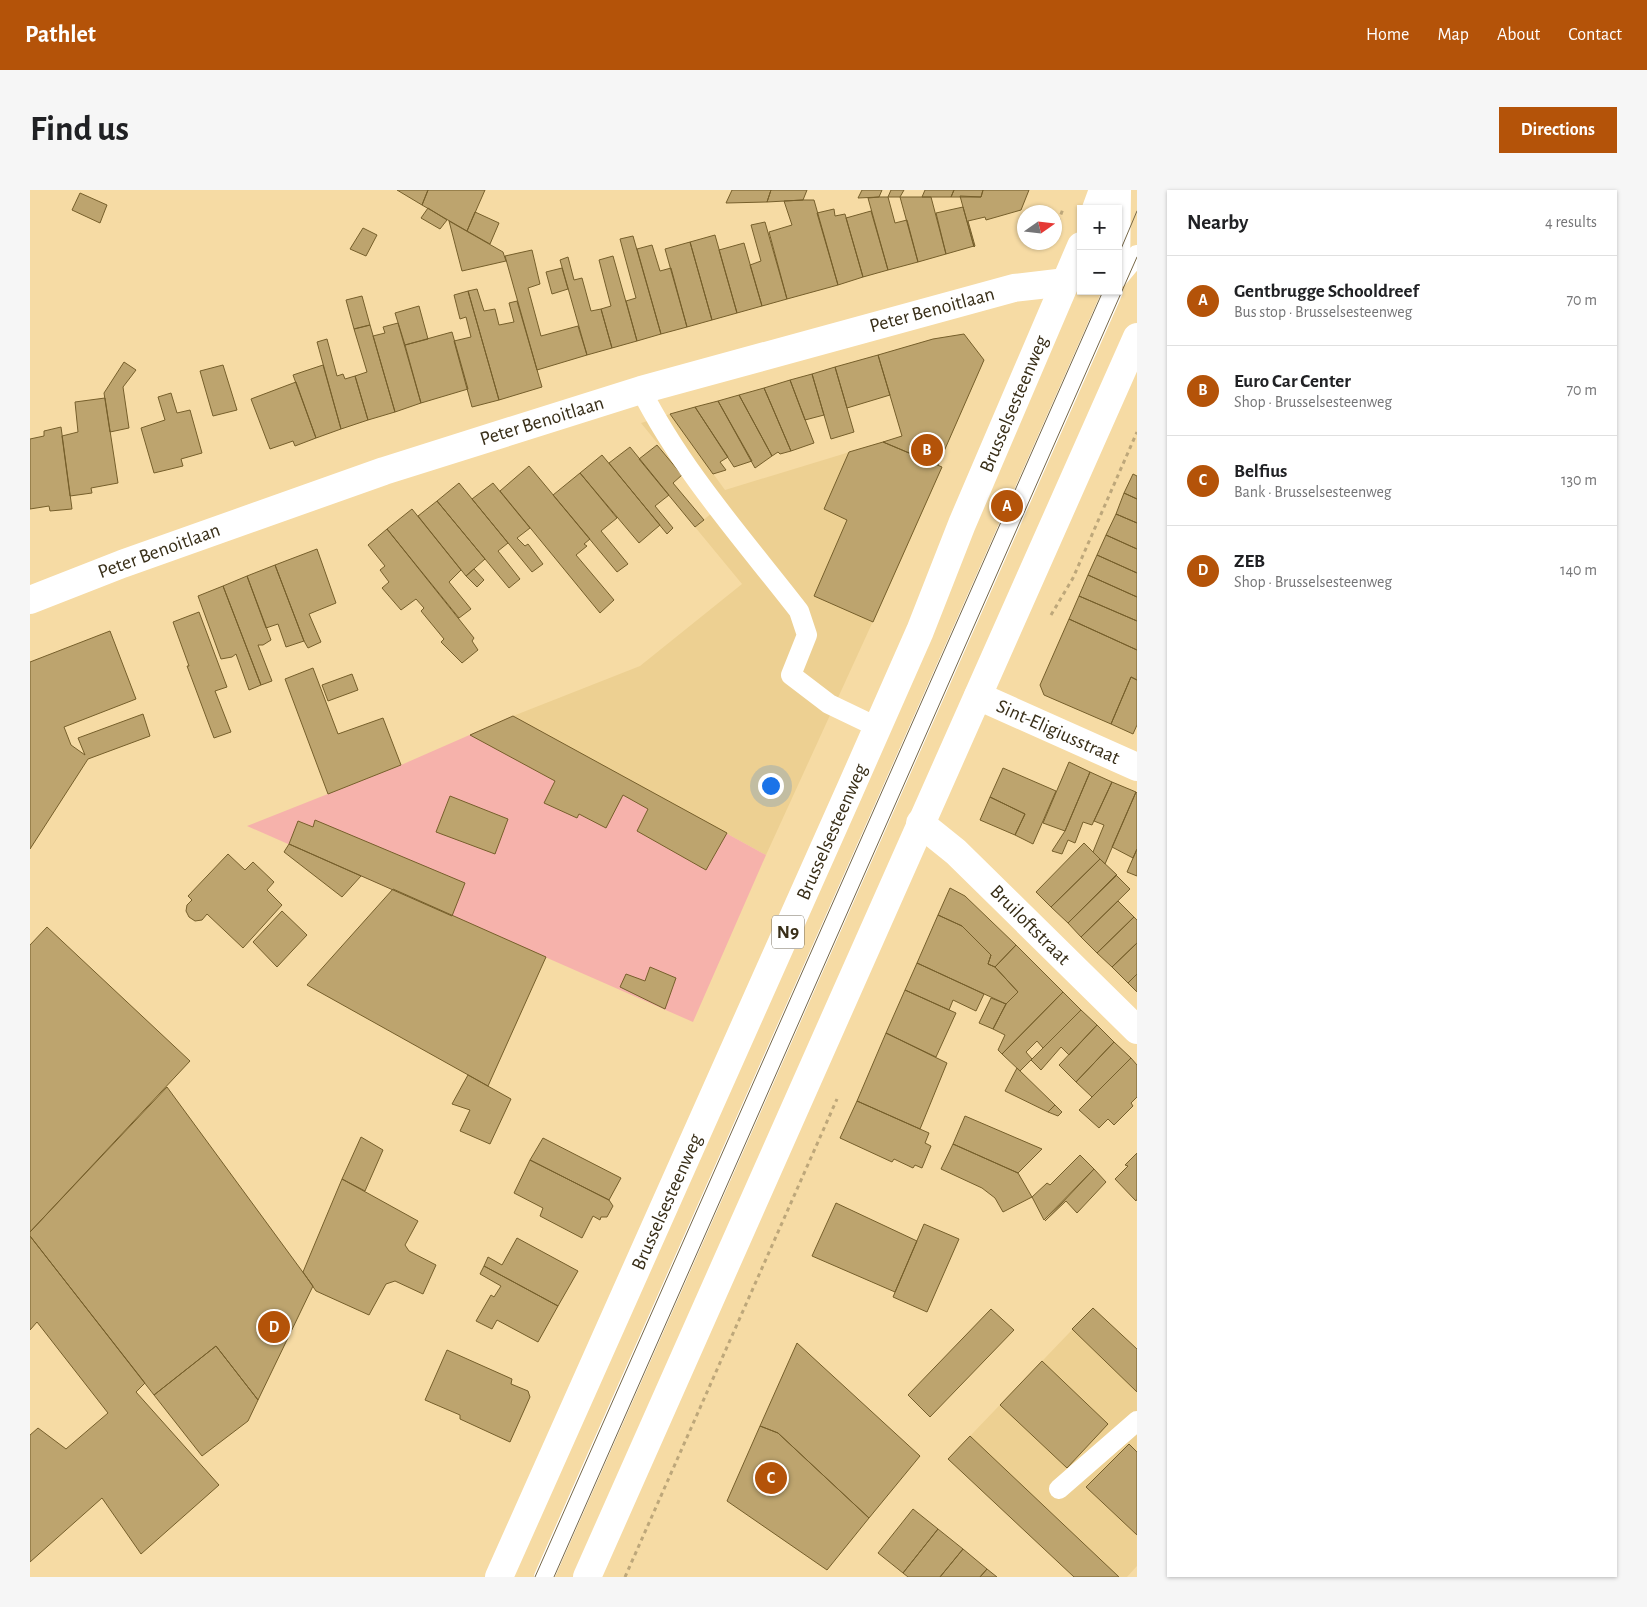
<!DOCTYPE html>
<html lang="en">
<head>
<meta charset="utf-8">
<style>
	:root { --surface:#fff; --page:#f6f6f6; --text:#202124; --muted:#757577; --line:#e0e0e0; --accent:#b45309 }
	body { margin:0; font-family:"Alegreya Sans",sans-serif; background:var(--page); color:var(--text) }
	.controls { position:absolute; right:15px; top:15px; display:grid; overflow:hidden; border-radius:0px; box-shadow:0 1px 4px #0004 }
	.controls button { width:45px; height:45px; display:grid; place-items:center; padding:0; border:0; border-bottom:1px solid var(--line); background:var(--surface); color:var(--text); font:25px sans-serif }
	.compass { position:absolute; left:987px; top:15px; width:45px; height:45px; border-radius:50%; background:var(--surface); box-shadow:0 1px 4px #0004; rotate:76deg }
	.you { position:absolute; left:740px; top:595px; width:18px; height:18px; margin:-12px; border:4px solid #fff; border-radius:50%; background:#1a73e8; box-shadow:0 0 0 8px #1a73e833 }
	.badge { display:grid; place-items:center; width:32px; height:32px; border-radius:50%; background:var(--accent); color:#fff; font-size:16px; font-weight:700 }
	.pin { position:absolute; translate:-50% -50%; border:2px solid #fff; box-shadow:0 1px 5px #0006 }
	.list { margin:0; padding:0; list-style:none }
	h2 { display:flex; justify-content:space-between; align-items:center; height:65px; margin:0; padding:0 20px; font-size:21px }
	h2 small { font-size:16px; font-weight:400; color:var(--muted) }
	.list li { display:grid; grid-template-columns:32px 1fr auto; gap:15px; align-items:center; box-sizing:border-box; height:90px; padding:0 20px; border-top:1px solid var(--line) }
	.list b { display:block; font-size:19px; white-space:nowrap }
	.list p { margin:0; font-size:16px; white-space:nowrap; color:var(--muted) }
	.list em { font-size:16px; font-style:normal; color:var(--muted) }
	.map { position:relative; flex:none; width:1107px; height:1387px; overflow:hidden; border-radius:0px }
	header { display:flex; align-items:center; gap:30px; box-sizing:border-box; height:70px; padding:0 25px; background:var(--accent); color:#fff }
	header strong { font-size:24px }
	nav { display:flex; gap:28px; margin-inline-start:auto; font-size:18px }
	.intro { display:flex; align-items:center; justify-content:space-between; box-sizing:border-box; height:120px; padding:0 30px }
	h1 { margin:0; font-size:35px }
	.button { padding:12px 22px; border-radius:0px; background:var(--accent); color:#fff; font-size:18px; font-weight:700 }
	main { display:flex; gap:30px; padding:0 30px }
	aside { flex:1; background:var(--surface); border-radius:0px; box-shadow:0 1px 4px #0004 }
	.map>svg:first-child { display:block }
	.built { fill:#edd092 }
	.green { fill:#f6b2ab }
	.building { fill:#bda46e; stroke:#765f2b }
	.lines { fill:none; stroke-linecap:round; stroke-linejoin:round }
	.path { stroke:#bda77a; stroke-width:3; stroke-dasharray:4 4; stroke-linecap:butt }
	.lane { stroke:#fff; stroke-width:20 }
	.street { stroke:#fff; stroke-width:28 }
	.primary { stroke:#fff; stroke-width:28 }
	.tram { stroke:#766746; stroke-width:1 }
	.labels { text-anchor:middle; dominant-baseline:central; stroke-width:4; stroke-linejoin:round; paint-order:stroke }
	.shield { fill:#fff; stroke:#746d5d; stroke-width:1 }
	.shield-label { font-size:19px; font-weight:bold; fill:#382e18 }
	.street-label { font-size:20px; fill:#382e18; stroke:#fff }
</style>
</head>
<body>
<header>
<strong>Pathlet</strong>
<nav><a>Home</a><a>Map</a><a>About</a><a>Contact</a></nav>
</header>
<div class="intro"><h1>Find us</h1><a class="button">Directions</a></div>
<main>
<div class="map">
<svg width="1107" height="1387" viewBox="0 0 1107 1387">
	<rect width="100%" height="100%" fill="#f6dba4"/>
	<path class="built" d="M 934,144 L 954,170 L 908,275 L 912,277 L 871,370 L 736,665 L 483,526 L 610,476 L 712,394 L 665,337 L 683,322 L 611,233 L 640,224 L 695,300 L 872,246 L 848,165 L 903,149 Z
		M 1063,1118 L 1107,1159 L 1107,1376 L 1097,1387 L 1044,1387 L 918,1269 Z"/>
	<path class="green" d="M 483,526 L 736,665 L 663,832 L 217,636 L 371,575 Z"/>
	<path class="building" d="M 367,0 L 398,0 L 392,15 Z
		M 398,0 L 455,0 L 437,41 L 392,15 Z
		M 702,0 L 741,0 L 737,12 L 696,13 Z
		M 741,0 L 777,0 L 773,10 L 737,12 Z
		M 832,0 L 852,0 L 849,7 L 828,8 Z
		M 861,0 L 874,0 L 870,7 L 858,7 Z
		M 895,0 L 924,0 L 921,7 L 892,7 Z
		M 924,0 L 953,0 L 951,7 L 921,7 Z
		M 953,0 L 999,0 L 991,20 L 956,30 L 955,27 L 938,31 L 945,56 L 944,57 L 930,6 L 951,7 Z
		M 50,3 L 77,15 L 70,33 L 42,20 Z
		M 849,7 L 858,7 L 865,33 L 877,30 L 888,72 L 858,80 L 838,8 Z
		M 870,7 L 901,7 L 916,64 L 888,72 Z
		M 773,10 L 784,10 L 808,95 L 757,109 L 739,42 L 762,35 L 754,11 Z
		M 933,17 L 944,56 L 916,64 L 906,23 Z
		M 398,18 L 417,30 L 410,39 L 391,28 Z
		M 804,19 L 805,26 L 815,24 L 833,87 L 808,95 L 787,23 Z
		M 841,21 L 858,80 L 833,87 L 816,28 Z
		M 445,22 L 469,33 L 460,54 L 437,41 Z
		M 419,31 L 473,62 L 476,71 L 432,81 Z
		M 735,32 L 757,109 L 732,116 L 720,75 L 731,71 L 721,35 Z
		M 333,38 L 347,45 L 336,66 L 320,59 Z
		M 685,45 L 707,123 L 682,130 L 660,52 Z
		M 603,46 L 631,144 L 607,151 L 596,111 L 606,108 L 590,49 Z
		M 660,52 L 682,130 L 657,137 L 635,59 Z
		M 714,53 L 732,116 L 707,123 L 689,60 Z
		M 622,55 L 630,81 L 641,78 L 657,137 L 631,144 L 607,59 Z
		M 502,60 L 510,94 L 498,98 L 511,146 L 548,136 L 557,165 L 507,180 L 475,66 Z
		M 583,66 L 607,151 L 582,158 L 571,119 L 581,116 L 569,70 Z
		M 538,67 L 544,90 L 552,88 L 561,121 L 571,119 L 582,158 L 557,165 L 530,70 Z
		M 532,78 L 538,99 L 522,104 L 516,82 Z
		M 447,99 L 454,121 L 465,119 L 469,135 L 484,132 L 479,113 L 487,111 L 512,197 L 469,210 L 438,101 Z
		M 438,101 L 469,210 L 442,217 L 424,151 L 441,147 L 436,127 L 430,129 L 424,105 Z
		M 332,106 L 340,135 L 324,139 L 316,110 Z
		M 389,116 L 398,149 L 375,155 L 365,123 Z
		M 368,133 L 391,213 L 365,222 L 343,146 L 355,143 L 353,137 Z
		M 340,135 L 365,222 L 338,230 L 325,186 L 337,182 L 324,139 Z
		M 422,142 L 438,199 L 391,213 L 375,155 Z
		M 934,144 L 954,170 L 908,275 L 853,252 L 872,246 L 848,165 L 903,149 Z
		M 297,149 L 307,186 L 313,184 L 315,189 L 325,186 L 338,230 L 311,239 L 287,152 Z
		M 848,165 L 860,205 L 817,218 L 805,177 Z
		M 94,172 L 106,180 L 93,197 L 99,238 L 80,242 L 74,203 Z
		M 193,175 L 207,220 L 183,226 L 170,181 Z
		M 293,175 L 311,239 L 286,248 L 263,185 Z
		M 805,177 L 824,242 L 801,249 L 782,184 Z
		M 782,184 L 794,225 L 775,230 L 760,190 Z
		M 760,190 L 784,253 L 761,261 L 734,198 Z
		M 266,192 L 286,248 L 265,256 L 263,251 L 240,259 L 221,209 Z
		M 734,198 L 741,214 L 761,261 L 750,264 L 748,262 L 742,266 L 709,205 Z
		M 141,203 L 147,223 L 160,220 L 172,263 L 151,269 L 153,276 L 124,283 L 111,238 L 135,230 L 128,207 Z
		M 709,205 L 742,266 L 725,278 L 688,211 Z
		M 75,208 L 88,293 L 61,298 L 62,303 L 40,306 L 32,246 L 48,242 L 45,212 Z
		M 688,211 L 722,271 L 704,277 L 665,217 Z
		M 665,217 L 698,267 L 690,272 L 696,280 L 683,284 L 640,224 Z
		M 31,237 L 42,319 L 20,321 L 19,316 L 0,319 L 0,249 L 14,246 L 14,241 Z
		M 853,252 L 912,277 L 843,432 L 784,406 L 817,330 L 794,319 L 819,262 Z
		M 627,255 L 652,285 L 643,293 L 674,330 L 665,337 L 609,269 Z
		M 600,257 L 639,305 L 625,316 L 643,338 L 637,344 L 579,273 Z
		M 572,265 L 630,335 L 609,353 L 550,283 Z
		M 499,276 L 560,349 L 554,354 L 557,356 L 546,365 L 584,410 L 570,423 L 470,301 Z
		M 550,283 L 587,328 L 571,341 L 598,374 L 587,382 L 523,305 Z
		M 1103,284 L 1107,286 L 1107,309 L 1094,303 Z
		M 429,293 L 478,353 L 468,361 L 490,389 L 479,398 L 407,311 Z
		M 463,293 L 500,338 L 487,348 L 495,356 L 498,354 L 513,374 L 502,382 L 442,309 Z
		M 1094,303 L 1107,309 L 1107,333 L 1086,324 Z
		M 407,311 L 455,369 L 436,386 L 388,326 Z
		M 382,319 L 431,380 L 419,392 L 441,419 L 429,428 L 357,339 Z
		M 1086,324 L 1107,333 L 1107,359 L 1076,345 Z
		M 357,339 L 444,448 L 442,451 L 448,460 L 432,473 L 411,452 L 414,449 L 391,421 L 394,418 L 386,409 L 371,420 L 352,398 L 359,392 L 350,380 L 355,376 L 338,355 Z
		M 1076,345 L 1107,359 L 1107,383 L 1067,365 Z
		M 287,359 L 306,413 L 279,424 L 291,452 L 278,458 L 274,451 L 245,375 Z
		M 1067,365 L 1107,383 L 1107,407 L 1058,385 Z
		M 245,375 L 274,451 L 256,457 L 248,434 L 236,438 L 217,386 Z
		M 444,379 L 454,390 L 447,397 L 436,386 Z
		M 1058,385 L 1107,407 L 1107,431 L 1049,406 Z
		M 217,386 L 241,450 L 233,455 L 228,455 L 242,491 L 231,495 L 193,396 Z
		M 193,396 L 231,495 L 219,500 L 206,464 L 202,467 L 191,469 L 168,406 Z
		M 1049,406 L 1107,431 L 1107,460 L 1039,429 Z
		M 169,422 L 197,497 L 185,501 L 201,542 L 184,548 L 157,476 L 159,476 L 143,432 Z
		M 1039,429 L 1107,460 L 1107,490 L 1101,487 L 1081,534 L 1014,505 L 1010,495 Z
		M 80,441 L 106,509 L 34,537 L 41,555 L 55,565 L 48,548 L 113,524 L 120,546 L 58,569 L 0,659 L 0,472 Z
		M 283,478 L 308,544 L 353,528 L 371,575 L 298,604 L 255,489 Z
		M 322,484 L 328,500 L 298,511 L 292,495 Z
		M 1101,487 L 1107,490 L 1107,535 L 1103,544 L 1081,534 Z
		M 483,526 L 697,643 L 676,680 L 607,641 L 618,619 L 593,605 L 576,638 L 549,624 L 547,628 L 514,613 L 525,591 L 440,545 Z
		M 1039,572 L 1060,582 L 1035,641 L 1013,633 Z
		M 973,578 L 1026,601 L 1003,654 L 985,645 L 995,624 L 960,607 Z
		M 1060,582 L 1082,592 L 1062,635 L 1053,632 L 1045,653 L 1038,650 L 1032,664 L 1022,661 L 1035,641 Z
		M 1082,592 L 1106,602 L 1075,674 L 1063,662 L 1074,635 L 1064,631 Z
		M 1106,602 L 1107,603 L 1107,659 L 1103,668 L 1082,657 Z
		M 420,606 L 478,629 L 465,664 L 406,642 Z
		M 960,607 L 995,624 L 985,645 L 950,630 Z
		M 285,630 L 435,693 L 422,726 L 259,654 L 268,631 L 283,637 Z
		M 1054,653 L 1070,669 L 1021,717 L 1006,702 Z
		M 259,654 L 331,686 L 312,707 L 254,662 Z
		M 1107,659 L 1107,686 L 1097,682 Z
		M 198,664 L 215,680 L 223,672 L 244,692 L 237,700 L 252,715 L 213,758 L 177,724 L 172,730 L 165,731 L 159,727 L 156,721 L 157,715 L 162,710 L 158,706 Z
		M 1070,669 L 1087,685 L 1038,733 L 1021,717 Z
		M 1086,685 L 1100,699 L 1051,747 L 1038,733 Z
		M 920,698 L 935,706 L 986,755 L 965,777 L 958,774 L 961,765 L 932,736 L 908,725 Z
		M 363,699 L 516,767 L 458,896 L 277,795 Z
		M 1088,711 L 1104,727 L 1067,763 L 1051,747 Z
		M 252,721 L 277,745 L 247,777 L 223,752 Z
		M 908,725 L 932,736 L 961,765 L 958,774 L 965,777 L 988,802 L 976,814 L 887,773 Z
		M 1104,727 L 1107,730 L 1107,753 L 1082,777 L 1067,763 Z
		M 17,737 L 160,871 L 0,1042 L 0,755 Z
		M 1107,753 L 1107,784 L 1098,793 L 1082,777 Z
		M 986,755 L 1033,802 L 972,864 L 968,860 L 975,845 L 963,839 L 976,814 L 988,802 L 965,777 Z
		M 887,773 L 954,804 L 946,821 L 923,810 L 919,820 L 875,800 Z
		M 620,777 L 646,788 L 635,819 L 590,797 L 596,784 L 615,791 Z
		M 1107,784 L 1107,802 L 1098,793 Z
		M 875,800 L 926,823 L 906,867 L 856,843 Z
		M 1033,802 L 1051,820 L 1013,858 L 1007,851 L 996,862 L 1002,869 L 990,881 L 972,864 Z
		M 961,808 L 976,814 L 963,839 L 949,833 Z
		M 1051,820 L 1067,835 L 1039,865 L 1031,857 L 1011,880 L 1001,870 Z
		M 1067,835 L 1084,852 L 1046,892 L 1029,875 Z
		M 856,843 L 917,873 L 890,939 L 827,911 Z
		M 1084,852 L 1101,868 L 1062,907 L 1046,892 Z
		M 1101,868 L 1107,875 L 1107,907 L 1101,913 L 1103,916 L 1084,935 L 1078,929 L 1069,938 L 1049,920 Z
		M 987,878 L 1025,915 L 1018,922 L 975,901 Z
		M 438,885 L 481,909 L 460,954 L 430,941 L 440,920 L 422,914 Z
		M 137,897 L 283,1096 L 228,1210 L 186,1156 L 124,1205 L 0,1046 L 0,1042 Z
		M 827,911 L 899,943 L 895,953 L 901,956 L 892,978 L 885,975 L 883,978 L 864,969 L 862,972 L 810,948 Z
		M 1025,915 L 1032,922 L 1028,926 L 1018,922 Z
		M 935,926 L 1012,959 L 988,983 L 923,954 Z
		M 331,947 L 353,960 L 335,1001 L 312,989 Z
		M 513,948 L 591,988 L 579,1010 L 500,970 Z
		M 923,954 L 988,983 L 1002,1007 L 973,1022 L 965,1008 L 952,998 L 911,979 Z
		M 1107,963 L 1107,1009 L 1106,1011 L 1085,989 L 1098,976 L 1095,975 Z
		M 1050,965 L 1064,979 L 1014,1030 L 1002,1007 L 1017,993 L 1020,995 Z
		M 500,970 L 579,1010 L 583,1016 L 577,1027 L 571,1027 L 570,1030 L 563,1026 L 552,1048 L 510,1026 L 513,1018 L 484,1003 Z
		M 1064,979 L 1076,992 L 1047,1023 L 1036,1011 L 1015,1031 Z
		M 312,989 L 388,1031 L 375,1055 L 379,1061 L 406,1075 L 393,1104 L 365,1091 L 356,1094 L 339,1125 L 286,1101 L 273,1082 Z
		M 806,1013 L 887,1051 L 865,1102 L 782,1066 Z
		M 894,1034 L 929,1049 L 897,1122 L 863,1107 Z
		M 0,1046 L 115,1193 L 106,1202 L 189,1295 L 111,1364 L 72,1308 L 0,1372 L 0,1245 L 8,1238 L 36,1259 L 78,1223 L 7,1132 L 0,1140 Z
		M 487,1048 L 548,1081 L 528,1116 L 454,1076 L 458,1067 L 472,1075 Z
		M 454,1076 L 528,1116 L 508,1152 L 467,1130 L 462,1139 L 446,1131 L 461,1105 L 464,1107 L 471,1096 L 450,1084 Z
		M 1063,1118 L 1107,1159 L 1107,1202 L 1042,1139 Z
		M 961,1119 L 984,1140 L 900,1227 L 878,1205 Z
		M 767,1153 L 890,1266 L 839,1328 L 748,1243 L 730,1236 Z
		M 186,1156 L 228,1210 L 218,1231 L 172,1266 L 124,1205 Z
		M 417,1160 L 482,1189 L 481,1194 L 498,1201 L 500,1207 L 480,1252 L 430,1229 L 430,1225 L 395,1210 Z
		M 1012,1171 L 1078,1234 L 1037,1278 L 970,1215 Z
		M 730,1236 L 748,1243 L 839,1328 L 797,1380 L 697,1311 Z
		M 940,1246 L 1089,1387 L 1044,1387 L 918,1269 Z
		M 1099,1254 L 1107,1262 L 1107,1345 L 1056,1297 Z
		M 883,1319 L 908,1339 L 873,1383 L 848,1363 Z
		M 908,1339 L 933,1359 L 910,1387 L 878,1387 L 873,1383 Z
		M 933,1359 L 957,1379 L 950,1387 L 910,1387 Z
		M 957,1379 L 967,1387 L 950,1387 Z"/>
	<g class="lines">
		<path class="path" d="M 1028,32 L 1033,19
			M 1021,425 L 1043,388 L 1107,242
			M 595,1387 L 807,909"/>
		<path class="lane" d="M 1090,84 L 1091,0
			M 1088,88 L 1107,65
			M 611,200 C 652,281 714,350 769,421 L 777,445 L 761,485 L 799,514 L 847,537
			M 1029,1299 L 1107,1231
			M 514,1387 L 1083,101"/>
		<path class="street" d="M 0,410 L 92,374 L 354,281 L 611,200 L 984,98 L 1036,92
			M 948,506 L 1107,577
			M 890,633 L 926,662 L 1107,840"/>
		<path class="primary" d="M 1066,19 L 1073,0
			M 469,1387 L 819,602 L 890,441 L 932,334 L 1051,56
			M 557,1387 L 1107,147"/>
		<path class="tram" d="M 1088,66 L 1107,21
			M 505,1387 L 1073,101
			M 524,1387 L 1107,67"/>
	</g>
	<g class="labels">
		<rect class="shield" x="742" y="725.5" width="32" height="33" rx="4"/>
		<g class="shield-label">
			<text x="758" y="742">N9</text>
		</g>
		<g class="street-label">
			<text transform="translate(902 120) rotate(-15)">Peter Benoitlaan</text>
			<text transform="translate(984 214) rotate(-67)">Brusselsesteenweg</text>
			<text transform="translate(512 231) rotate(-17)">Peter Benoitlaan</text>
			<text transform="translate(129 361) rotate(-20)">Peter Benoitlaan</text>
			<text transform="translate(1028 542) rotate(24)">Sint-Eligiusstraat</text>
			<text transform="translate(802 642) rotate(-66)">Brusselsesteenweg</text>
			<text transform="translate(1000 735) rotate(45)">Bruiloftstraat</text>
			<text transform="translate(637 1012) rotate(-66)">Brusselsesteenweg</text>
		</g>
	</g>
</svg>
<div class="controls">
<button>+</button>
<button>−</button>
</div>
<svg class="compass" viewBox="-18 -18 36 36"><path d="M0-13l5 13h-10z" fill="#e53935"/><path d="M0 13l5-13h-10z" fill="#757577"/></svg>
<div class="you"></div>
<div class="pin badge" style="left:977px;top:316px">A</div>
<div class="pin badge" style="left:897px;top:260px">B</div>
<div class="pin badge" style="left:741px;top:1288px">C</div>
<div class="pin badge" style="left:244px;top:1137px">D</div>
</div>
<aside>
<h2>Nearby<small>4 results</small></h2>
<ul class="list">
<li><span class="badge">A</span><div><b>Gentbrugge Schooldreef</b><p>Bus stop · Brusselsesteenweg</p></div><em>70 m</em></li>
<li><span class="badge">B</span><div><b>Euro Car Center</b><p>Shop · Brusselsesteenweg</p></div><em>70 m</em></li>
<li><span class="badge">C</span><div><b>Belfius</b><p>Bank · Brusselsesteenweg</p></div><em>130 m</em></li>
<li><span class="badge">D</span><div><b>ZEB</b><p>Shop · Brusselsesteenweg</p></div><em>140 m</em></li>
</ul>
</aside>
</main>
</body>
</html>
